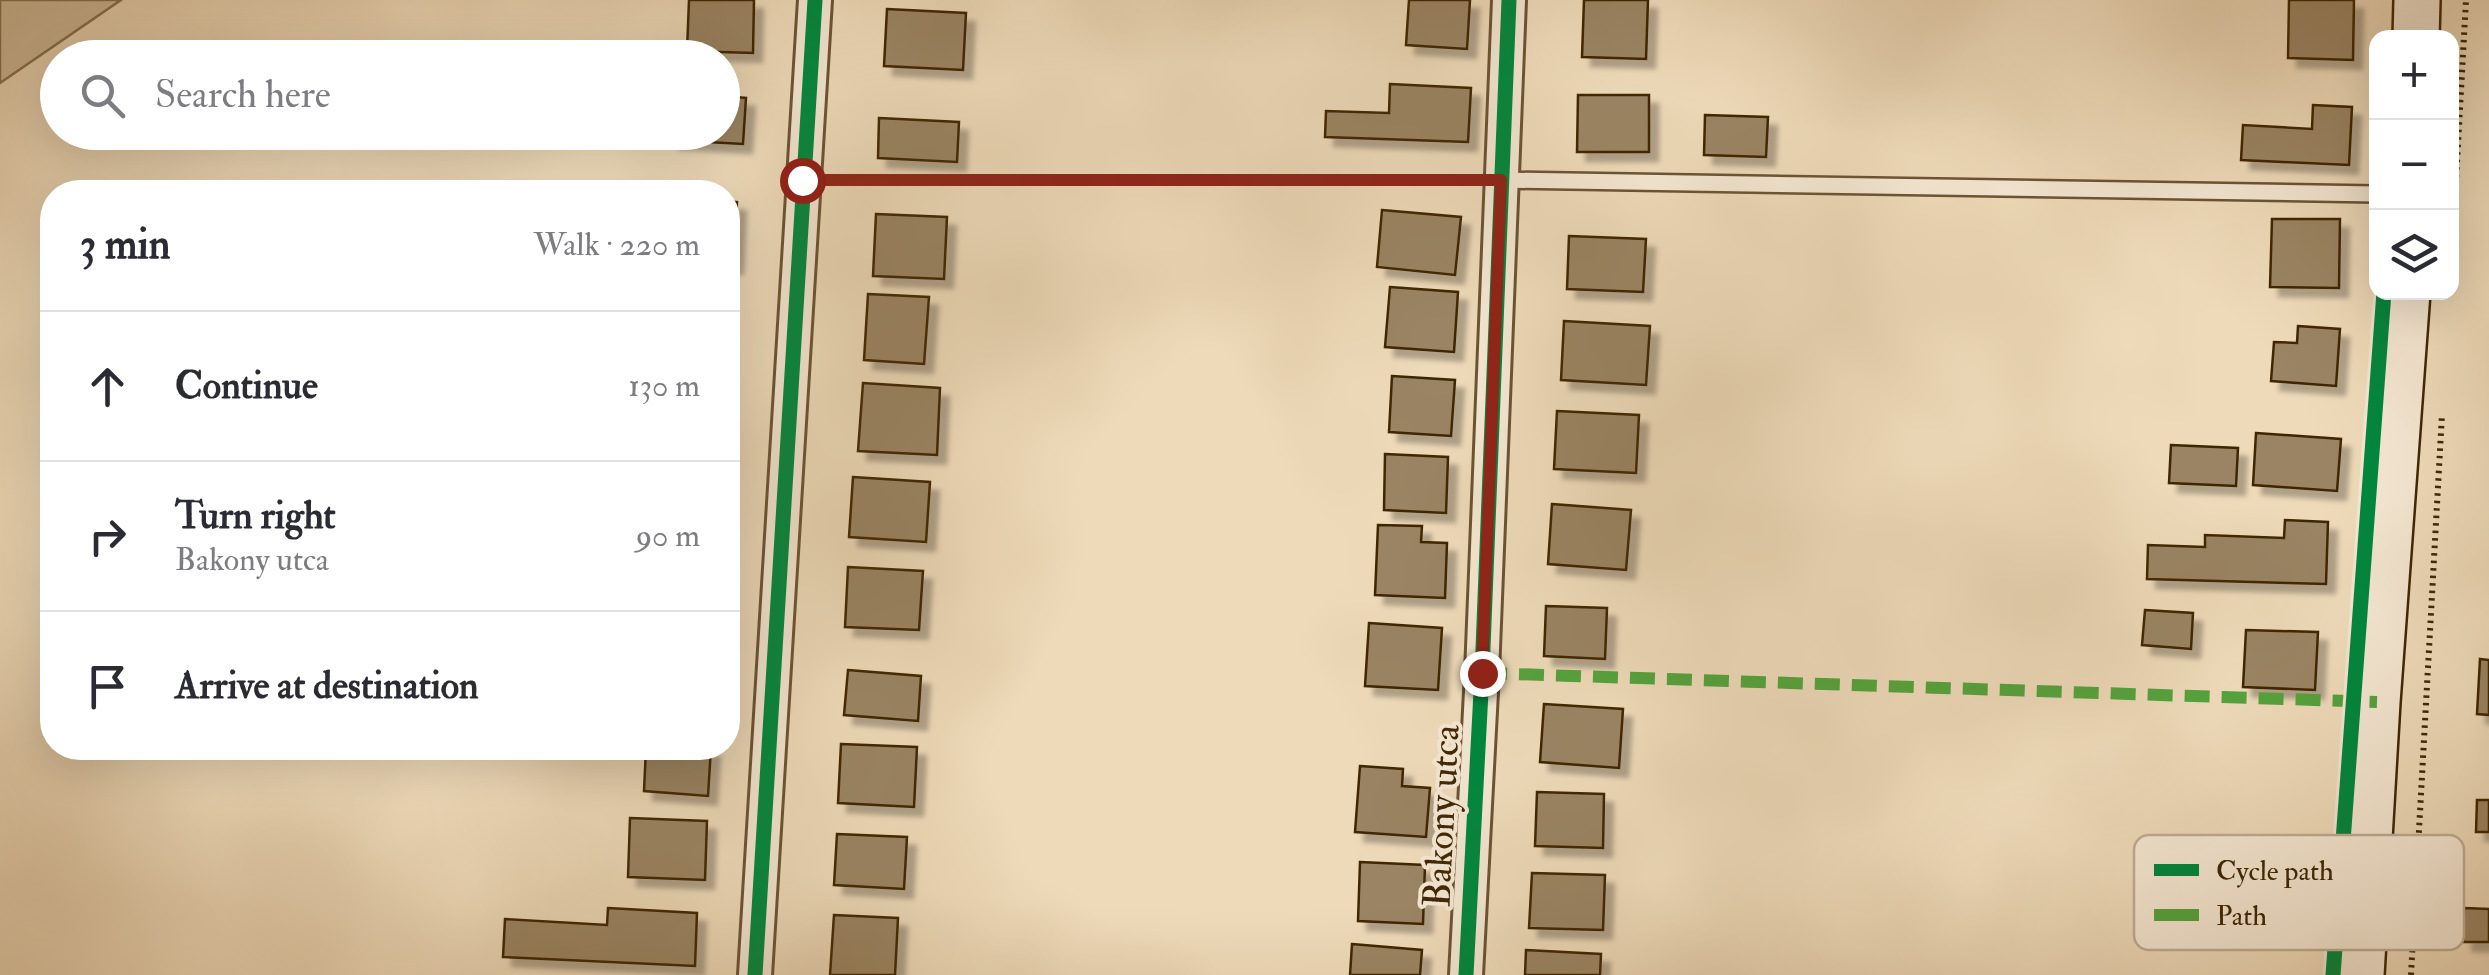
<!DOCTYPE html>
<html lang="en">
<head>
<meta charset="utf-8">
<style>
	:root { --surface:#fff; --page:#f2f2f3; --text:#2b2b33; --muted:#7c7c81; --line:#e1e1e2 }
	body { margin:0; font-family:"IM FELL Double Pica",serif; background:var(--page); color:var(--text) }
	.controls { position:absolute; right:30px; top:30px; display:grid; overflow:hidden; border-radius:20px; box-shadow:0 10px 40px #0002 }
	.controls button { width:90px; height:90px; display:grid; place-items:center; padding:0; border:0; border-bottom:2px solid var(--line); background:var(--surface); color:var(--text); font:50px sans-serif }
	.stop { position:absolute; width:30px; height:30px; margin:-22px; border:8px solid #8f2418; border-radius:50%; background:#fff }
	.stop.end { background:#8f2418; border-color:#fff; box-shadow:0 2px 10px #0008 }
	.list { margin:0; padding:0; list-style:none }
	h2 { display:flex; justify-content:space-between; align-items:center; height:130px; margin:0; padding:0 40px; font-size:42px }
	h2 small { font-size:32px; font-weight:400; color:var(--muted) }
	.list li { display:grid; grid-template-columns:65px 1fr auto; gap:30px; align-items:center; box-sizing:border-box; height:150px; padding:0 40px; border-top:2px solid var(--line) }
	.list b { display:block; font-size:38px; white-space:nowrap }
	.list p { margin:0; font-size:32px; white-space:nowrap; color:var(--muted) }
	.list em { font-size:32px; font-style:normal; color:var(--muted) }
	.icon { flex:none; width:55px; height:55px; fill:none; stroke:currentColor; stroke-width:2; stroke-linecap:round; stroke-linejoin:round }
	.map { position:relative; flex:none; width:2489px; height:975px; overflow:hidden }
	.search { position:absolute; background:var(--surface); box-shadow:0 10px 40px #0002; left:40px; top:40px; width:700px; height:110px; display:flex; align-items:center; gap:25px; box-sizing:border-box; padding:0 35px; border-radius:55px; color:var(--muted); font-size:38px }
	.panel { position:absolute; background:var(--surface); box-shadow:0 10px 40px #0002; left:40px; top:180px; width:700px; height:580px; border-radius:40px }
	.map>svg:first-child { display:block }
	.green { fill:#d0bc9b; stroke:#887250; stroke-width:2.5 }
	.building { fill:#9a8463; stroke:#3f2706; stroke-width:2.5; filter:url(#shadow) }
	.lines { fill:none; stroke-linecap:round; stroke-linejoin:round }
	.lane-casing { stroke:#6b5433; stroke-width:20 }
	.street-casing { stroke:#6b5433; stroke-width:38 }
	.secondary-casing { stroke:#3f2706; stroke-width:50 }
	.path { stroke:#3f2706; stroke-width:6; stroke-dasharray:2.5 5; stroke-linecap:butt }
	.lane { stroke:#f4e7d2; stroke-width:15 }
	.street { stroke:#f4e7d2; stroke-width:32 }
	.secondary { stroke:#f4e7d2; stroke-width:45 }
	.quiet { stroke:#54a33d; stroke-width:12; stroke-dasharray:25 12; stroke-linecap:butt }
	.cycleway-casing { stroke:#f4e7d2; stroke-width:21 }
	.cycleway { stroke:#00873e; stroke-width:15 }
	.route { stroke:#8f2418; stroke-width:12 }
	.labels { text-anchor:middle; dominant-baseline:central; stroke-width:8; stroke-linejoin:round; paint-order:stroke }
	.street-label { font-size:38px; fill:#3f2706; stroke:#f4e7d2 }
	.key { fill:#f4e7d2; stroke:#bead95; stroke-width:2.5 }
	.key-label { font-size:28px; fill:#3f2706 }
</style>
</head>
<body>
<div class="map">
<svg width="2489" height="975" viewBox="0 0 2489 975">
	<defs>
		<filter id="shadow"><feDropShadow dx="9" dy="9" stdDeviation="2.5" flood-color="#0004"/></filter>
	</defs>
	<rect width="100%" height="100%" fill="#eedab9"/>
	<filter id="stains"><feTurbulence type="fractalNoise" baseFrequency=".002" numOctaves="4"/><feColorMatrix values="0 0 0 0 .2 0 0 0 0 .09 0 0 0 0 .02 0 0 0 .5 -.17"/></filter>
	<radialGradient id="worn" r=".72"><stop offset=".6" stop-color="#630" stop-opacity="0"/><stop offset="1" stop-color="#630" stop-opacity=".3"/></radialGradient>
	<path class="green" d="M 0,0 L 121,0 L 0,83 Z"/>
	<path class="building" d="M 689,0 L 754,0 L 753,53 L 687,51 Z
		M 1409,0 L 1470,0 L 1467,49 L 1406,45 Z
		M 1584,0 L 1648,0 L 1646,59 L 1582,57 Z
		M 2289,0 L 2354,0 L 2353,60 L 2288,58 Z
		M 887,9 L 966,13 L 963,70 L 884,66 Z
		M 1390,84 L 1471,88 L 1468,142 L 1325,137 L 1326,111 L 1389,113 Z
		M 1578,95 L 1649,95 L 1649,152 L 1577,152 Z
		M 722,96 L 746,98 L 743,144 L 670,140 L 671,132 L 722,132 Z
		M 2313,105 L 2352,107 L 2349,165 L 2241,160 L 2243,125 L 2312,129 Z
		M 1705,115 L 1768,117 L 1766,157 L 1704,155 Z
		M 879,118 L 959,122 L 957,162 L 878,158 Z
		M 728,201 L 737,202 L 734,265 L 728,265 Z
		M 1382,210 L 1461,217 L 1455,275 L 1377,267 Z
		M 876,214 L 947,217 L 944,279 L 873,276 Z
		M 2272,219 L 2340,219 L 2339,288 L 2270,287 Z
		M 1569,236 L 1646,239 L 1643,292 L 1567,289 Z
		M 1390,287 L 1458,292 L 1454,352 L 1385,347 Z
		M 868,294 L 929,297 L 924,364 L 864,360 Z
		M 1564,321 L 1650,326 L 1646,385 L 1561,380 Z
		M 2298,326 L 2340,329 L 2336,386 L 2271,381 L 2274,342 L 2297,343 Z
		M 1392,376 L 1455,380 L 1451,436 L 1389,432 Z
		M 863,383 L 940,388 L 937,455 L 858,451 Z
		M 1557,411 L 1639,415 L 1636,473 L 1554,469 Z
		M 2256,433 L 2341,439 L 2337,491 L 2253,485 Z
		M 2171,445 L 2238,448 L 2236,486 L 2169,483 Z
		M 1385,454 L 1448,457 L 1446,513 L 1384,510 Z
		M 853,477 L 930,482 L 926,542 L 849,537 Z
		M 1552,504 L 1631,510 L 1626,570 L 1548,564 Z
		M 2285,520 L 2328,522 L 2326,584 L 2147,579 L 2148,545 L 2205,547 L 2205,535 L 2284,538 Z
		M 1378,525 L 1422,526 L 1421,542 L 1447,543 L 1445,598 L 1375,595 Z
		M 848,567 L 923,571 L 919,630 L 845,627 Z
		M 1546,606 L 1607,608 L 1605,659 L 1544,656 Z
		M 2145,610 L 2193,613 L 2191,649 L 2142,645 Z
		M 1369,623 L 1442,628 L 1438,690 L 1365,686 Z
		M 2246,630 L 2318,632 L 2315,690 L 2243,687 Z
		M 2480,659 L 2489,660 L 2489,715 L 2477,714 Z
		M 848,670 L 921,676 L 918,721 L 844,715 Z
		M 1544,704 L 1623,709 L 1619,768 L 1540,762 Z
		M 841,744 L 917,747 L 914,807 L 838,803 Z
		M 646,748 L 711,748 L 708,796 L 644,791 Z
		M 1360,766 L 1403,769 L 1402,786 L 1430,788 L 1426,837 L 1355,832 Z
		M 1537,792 L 1604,794 L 1603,848 L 1535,846 Z
		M 2477,800 L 2489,800 L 2489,832 L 2476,832 Z
		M 630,818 L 707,821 L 705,880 L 628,877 Z
		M 837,834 L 907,837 L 904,889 L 834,885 Z
		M 1360,862 L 1425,865 L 1423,924 L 1358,921 Z
		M 1532,873 L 1605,875 L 1603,930 L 1529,928 Z
		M 608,908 L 697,913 L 695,966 L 503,957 L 505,919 L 607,925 Z
		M 2464,908 L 2489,909 L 2489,942 L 2463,942 Z
		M 834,915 L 898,918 L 895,975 L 830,975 Z
		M 1352,944 L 1422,950 L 1420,975 L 1350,975 Z
		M 1526,950 L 1601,954 L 1600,975 L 1525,975 Z"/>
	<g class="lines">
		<g class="lane-casing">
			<path id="lane" d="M 1501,180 L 2376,194"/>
		</g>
		<g class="street-casing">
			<path id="street" d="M 755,975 L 815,0
				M 1466,975 L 1482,673 L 1509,0"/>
		</g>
		<g class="secondary-casing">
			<path id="secondary" d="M 2416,38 L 2417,0
				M 2361,975 L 2377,702 L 2407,292"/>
		</g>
		<path class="path" d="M 837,180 L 1470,180
			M 2452,252 L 2466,0
			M 2411,975 L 2442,414"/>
		<use href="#lane" class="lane"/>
		<use href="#street" class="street"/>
		<use href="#secondary" class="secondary"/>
		<path class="quiet" d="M 1482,673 L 2377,702"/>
		<g class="cycleway-casing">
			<path id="cycleway" d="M 755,975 L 815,0
				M 1466,975 L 1482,673 L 1509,0
				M 2333,975 L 2384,292"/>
		</g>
		<use href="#cycleway" class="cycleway"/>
	</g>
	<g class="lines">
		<path class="route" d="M 802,180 L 1501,180 L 1482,673"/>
	</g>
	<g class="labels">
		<g class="street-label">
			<text transform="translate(1442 816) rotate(-87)">Bakony utca</text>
		</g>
	</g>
	<rect x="2134" y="835" width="330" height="115" rx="15" class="key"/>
	<rect x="2154" y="864" width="45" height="12" fill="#00873e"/>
	<rect x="2154" y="909" width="45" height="12" fill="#54a33d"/>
	<g class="key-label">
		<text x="2216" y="880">Cycle path</text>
		<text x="2216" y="925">Path</text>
	</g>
	<rect width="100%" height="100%" filter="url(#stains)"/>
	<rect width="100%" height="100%" fill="url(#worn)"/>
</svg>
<div class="controls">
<button>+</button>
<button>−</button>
<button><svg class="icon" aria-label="layers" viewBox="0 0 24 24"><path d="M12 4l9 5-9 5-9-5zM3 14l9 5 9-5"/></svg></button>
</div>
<div class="stop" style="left:802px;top:180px"></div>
<div class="stop end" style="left:1482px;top:673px"></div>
<div class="search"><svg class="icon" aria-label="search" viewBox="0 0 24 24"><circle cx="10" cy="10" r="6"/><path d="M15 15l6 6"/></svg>Search here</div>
<section class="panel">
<h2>3 min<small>Walk · 220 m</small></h2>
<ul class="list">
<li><svg class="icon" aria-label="ahead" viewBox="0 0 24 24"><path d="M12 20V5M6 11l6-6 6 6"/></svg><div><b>Continue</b></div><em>130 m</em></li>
<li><svg class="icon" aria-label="right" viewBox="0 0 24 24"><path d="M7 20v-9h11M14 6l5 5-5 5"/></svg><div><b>Turn right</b><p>Bakony utca</p></div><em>90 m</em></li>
<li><svg class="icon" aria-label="arrive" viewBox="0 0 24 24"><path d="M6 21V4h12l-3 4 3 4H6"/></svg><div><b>Arrive at destination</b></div></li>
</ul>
</section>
</div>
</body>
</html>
